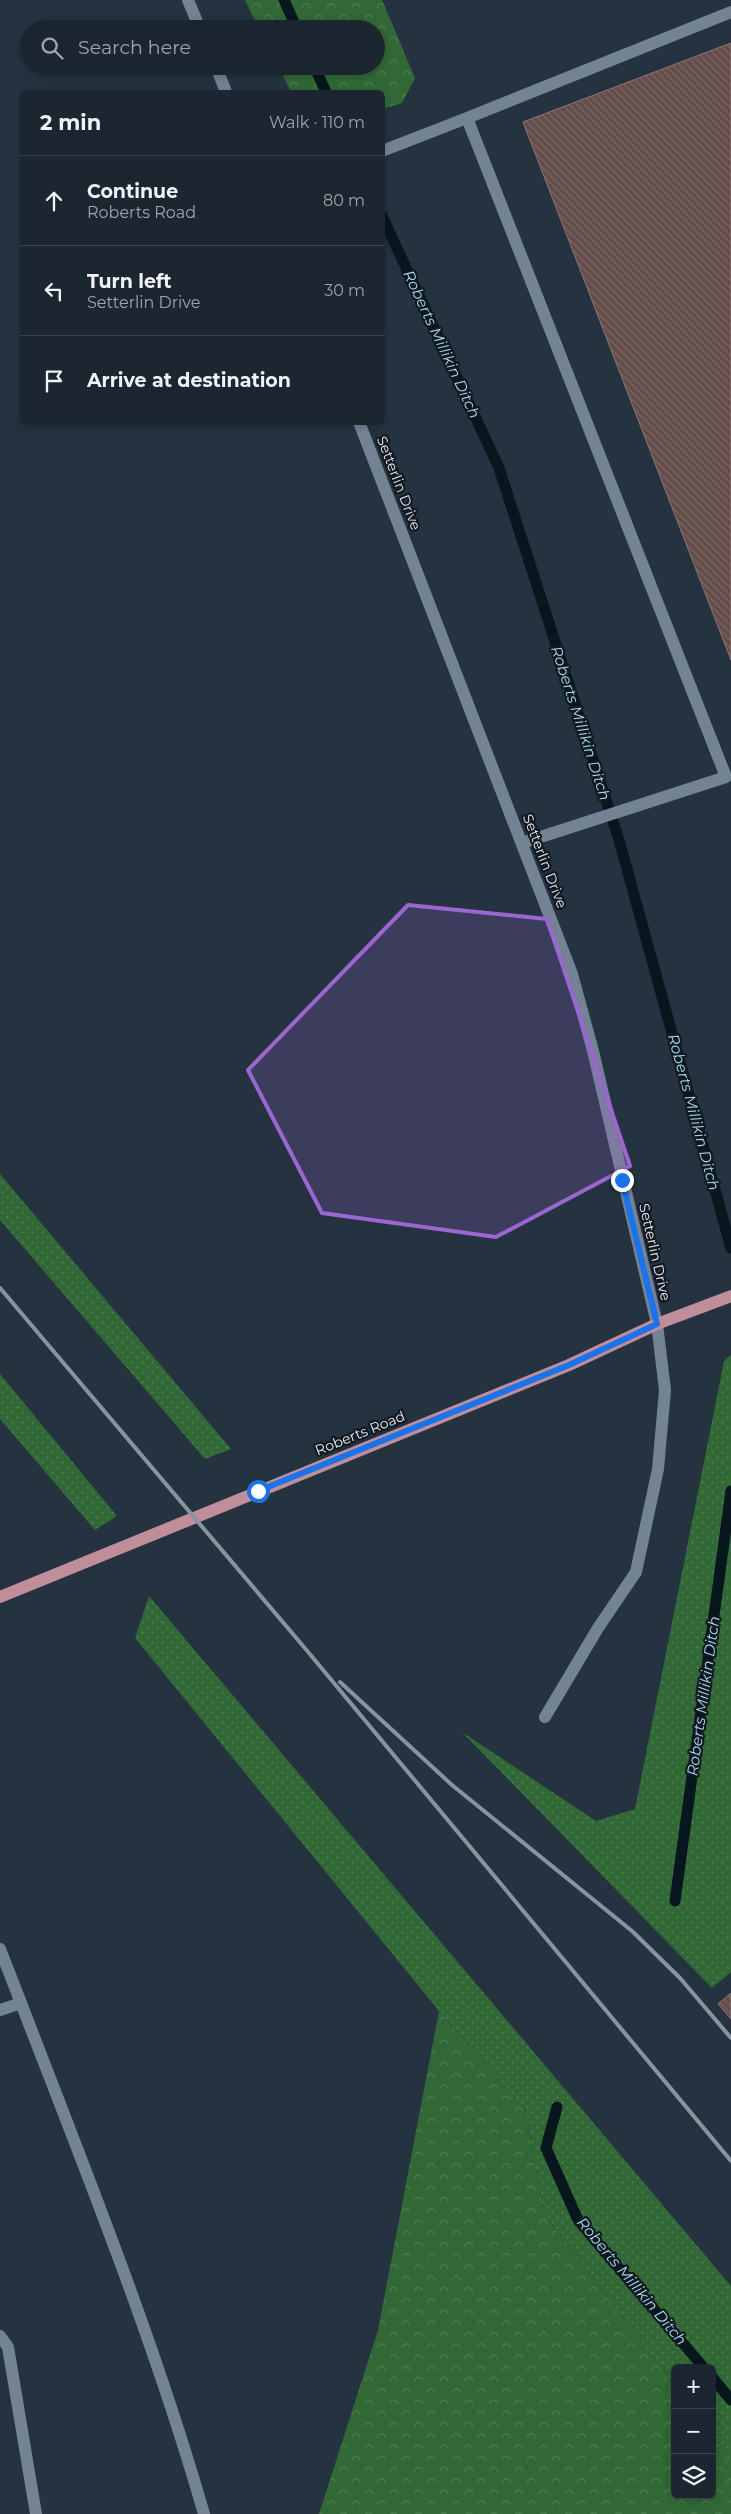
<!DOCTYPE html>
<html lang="en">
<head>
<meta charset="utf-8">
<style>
	:root { --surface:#1c2630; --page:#29323c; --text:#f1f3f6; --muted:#a0a5ab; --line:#3a434c }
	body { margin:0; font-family:Montserrat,sans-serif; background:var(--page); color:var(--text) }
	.controls { position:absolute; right:15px; bottom:15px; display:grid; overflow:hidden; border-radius:8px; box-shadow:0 2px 8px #0003 }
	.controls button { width:45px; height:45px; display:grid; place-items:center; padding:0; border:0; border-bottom:1px solid var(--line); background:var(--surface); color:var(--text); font:25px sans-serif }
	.stop { position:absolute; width:15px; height:15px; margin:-11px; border:4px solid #1a73e8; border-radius:50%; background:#fff }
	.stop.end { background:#1a73e8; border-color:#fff; box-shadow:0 1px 5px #0008 }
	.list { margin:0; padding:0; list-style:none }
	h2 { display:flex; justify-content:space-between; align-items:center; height:65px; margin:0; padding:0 20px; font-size:21px }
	h2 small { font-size:16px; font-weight:400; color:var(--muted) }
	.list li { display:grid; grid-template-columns:32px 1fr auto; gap:15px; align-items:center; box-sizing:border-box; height:90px; padding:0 20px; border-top:1px solid var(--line) }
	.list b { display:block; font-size:19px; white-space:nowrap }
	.list p { margin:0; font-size:16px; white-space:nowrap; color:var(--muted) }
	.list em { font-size:16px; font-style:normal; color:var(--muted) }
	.icon { flex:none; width:28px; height:28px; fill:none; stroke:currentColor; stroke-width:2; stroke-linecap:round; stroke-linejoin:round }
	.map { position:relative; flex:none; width:731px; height:2514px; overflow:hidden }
	.search { position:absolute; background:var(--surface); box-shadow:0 2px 8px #0003; left:20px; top:20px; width:365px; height:55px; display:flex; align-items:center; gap:12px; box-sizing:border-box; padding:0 18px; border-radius:28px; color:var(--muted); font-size:19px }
	.panel { position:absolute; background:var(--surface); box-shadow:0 2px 8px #0003; left:20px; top:90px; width:365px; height:335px; border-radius:8px }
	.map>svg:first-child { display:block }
	.grass { fill:url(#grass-dots) }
	.forest { fill:url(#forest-crowns) }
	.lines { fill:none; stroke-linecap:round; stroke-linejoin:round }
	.stream { stroke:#07171d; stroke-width:11 }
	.building { fill:url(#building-back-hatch); stroke:#8f7674 }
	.minor { stroke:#738393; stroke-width:12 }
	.major { stroke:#c08d9a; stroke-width:12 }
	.rail { stroke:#88939f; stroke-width:4 }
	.route { stroke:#1a73e8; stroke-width:6 }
	.marked { fill:#9b66d0; fill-opacity:0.2; stroke:#9b66d0; stroke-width:4; stroke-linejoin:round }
	.labels { text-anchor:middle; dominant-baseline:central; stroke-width:4.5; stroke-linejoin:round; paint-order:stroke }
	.street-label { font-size:14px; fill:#e5eef7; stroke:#131920 }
	.water-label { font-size:15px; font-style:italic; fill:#a6dbf0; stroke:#131920 }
</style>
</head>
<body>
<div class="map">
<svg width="731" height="2514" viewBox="0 0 731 2514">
	<defs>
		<pattern id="grass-dots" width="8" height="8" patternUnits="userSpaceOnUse" patternTransform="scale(1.25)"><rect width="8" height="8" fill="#316836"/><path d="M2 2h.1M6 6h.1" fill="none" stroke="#4f7e54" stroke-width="1.8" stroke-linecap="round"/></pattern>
		<pattern id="forest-crowns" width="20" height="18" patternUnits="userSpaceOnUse" patternTransform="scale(1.25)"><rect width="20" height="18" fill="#316836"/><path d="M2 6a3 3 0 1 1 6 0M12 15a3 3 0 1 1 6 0" fill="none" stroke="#4f7e54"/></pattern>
		<pattern id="building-back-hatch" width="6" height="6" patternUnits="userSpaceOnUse" patternTransform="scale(1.25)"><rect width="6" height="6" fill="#634c4a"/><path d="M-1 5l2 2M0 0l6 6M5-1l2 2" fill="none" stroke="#796665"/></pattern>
	</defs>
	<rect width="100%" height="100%" fill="#253240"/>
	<path class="grass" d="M 0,1174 L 231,1449 L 205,1459 L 0,1220 Z
		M 731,1355 L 731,1972 L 712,1988 L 462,1732 L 596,1821 L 635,1809 L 724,1361 Z
		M 0,1374 L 117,1516 L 95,1530 L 0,1419 Z
		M 149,1596 L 731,2286 L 731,2460 L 712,2435 L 712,2368 L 675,2368 L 675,2386 L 544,2213 L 525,2109 L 439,2011 L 135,1638 Z"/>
	<path class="forest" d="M 245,0 L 382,0 L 415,78 L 402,103 L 383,109 L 382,92 L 291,92 L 278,66 L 376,66 L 376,29 L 259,29 Z
		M 439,2011 L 525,2109 L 544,2213 L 675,2386 L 675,2495 L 712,2495 L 712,2435 L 731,2460 L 731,2514 L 319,2514 L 378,2330 Z"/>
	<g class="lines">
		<path class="stream" d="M 284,0 L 297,29
			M 314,66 L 326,92
			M 382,216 L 499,468 L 619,840 L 731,1248
			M 675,1901 L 731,1491
			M 557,2107 L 546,2148 L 578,2220 L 704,2368
			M 712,2377 L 731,2400"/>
	</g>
	<path class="building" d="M 731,43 L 731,660 L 523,122 Z
		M 731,1993 L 731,2019 L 718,2004 Z"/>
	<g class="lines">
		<path class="minor" d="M 188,0 L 200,29
			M 216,66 L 226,92
			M 467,118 L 731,12
			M 382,151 L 467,118 L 726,777 L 522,843
			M 359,422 L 572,974 L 593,1051 L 657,1324 L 665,1390 L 658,1469 L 636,1572 L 598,1628 L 545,1717
			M 0,1949 L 21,2003 L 0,2010
			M 21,2003 C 86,2172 154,2340 204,2514
			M 0,2336 L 8,2347 L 36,2514"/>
		<path class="major" d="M 0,1597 L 569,1365 L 657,1324 L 731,1296"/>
		<path class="rail" d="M 0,1288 L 309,1653 L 731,2161
			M 340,1682 L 452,1785 L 632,1931 L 680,1978 L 731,2038"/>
	</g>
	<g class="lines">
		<path class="route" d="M 258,1491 L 569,1365 L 657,1324 L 622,1180"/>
	</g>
	<path class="marked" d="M 408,905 L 547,919 L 630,1166 L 496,1237 L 322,1213 L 248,1070 Z"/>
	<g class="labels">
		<g class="street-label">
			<text transform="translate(399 483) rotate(69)">Setterlin Drive</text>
			<text transform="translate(545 861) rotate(69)">Setterlin Drive</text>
			<text transform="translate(655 1252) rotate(77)">Setterlin Drive</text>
			<text transform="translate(360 1433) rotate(-22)">Roberts Road</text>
		</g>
		<g class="water-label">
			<text transform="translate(442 344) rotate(65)">Roberts Millikin Ditch</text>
			<text transform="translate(581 723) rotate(72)">Roberts Millikin Ditch</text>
			<text transform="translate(694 1112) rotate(75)">Roberts Millikin Ditch</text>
			<text transform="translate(703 1696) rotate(-82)">Roberts Millikin Ditch</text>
			<text transform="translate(632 2281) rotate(50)">Roberts Millikin Ditch</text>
		</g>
	</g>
</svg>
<div class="controls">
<button>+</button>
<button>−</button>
<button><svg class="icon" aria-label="layers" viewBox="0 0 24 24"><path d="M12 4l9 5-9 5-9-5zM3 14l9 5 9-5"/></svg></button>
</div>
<div class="stop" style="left:258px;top:1491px"></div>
<div class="stop end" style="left:622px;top:1180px"></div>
<div class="search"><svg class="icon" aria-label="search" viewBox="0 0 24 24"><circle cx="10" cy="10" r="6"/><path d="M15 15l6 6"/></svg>Search here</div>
<section class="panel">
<h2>2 min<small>Walk · 110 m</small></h2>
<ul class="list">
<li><svg class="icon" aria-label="ahead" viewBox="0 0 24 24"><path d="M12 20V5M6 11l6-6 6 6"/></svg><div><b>Continue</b><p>Roberts Road</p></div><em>80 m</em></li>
<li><svg class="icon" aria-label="left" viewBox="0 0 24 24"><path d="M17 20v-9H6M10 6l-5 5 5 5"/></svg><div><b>Turn left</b><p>Setterlin Drive</p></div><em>30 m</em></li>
<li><svg class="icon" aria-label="arrive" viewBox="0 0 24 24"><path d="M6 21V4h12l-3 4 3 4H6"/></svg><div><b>Arrive at destination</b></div></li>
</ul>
</section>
</div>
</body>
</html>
